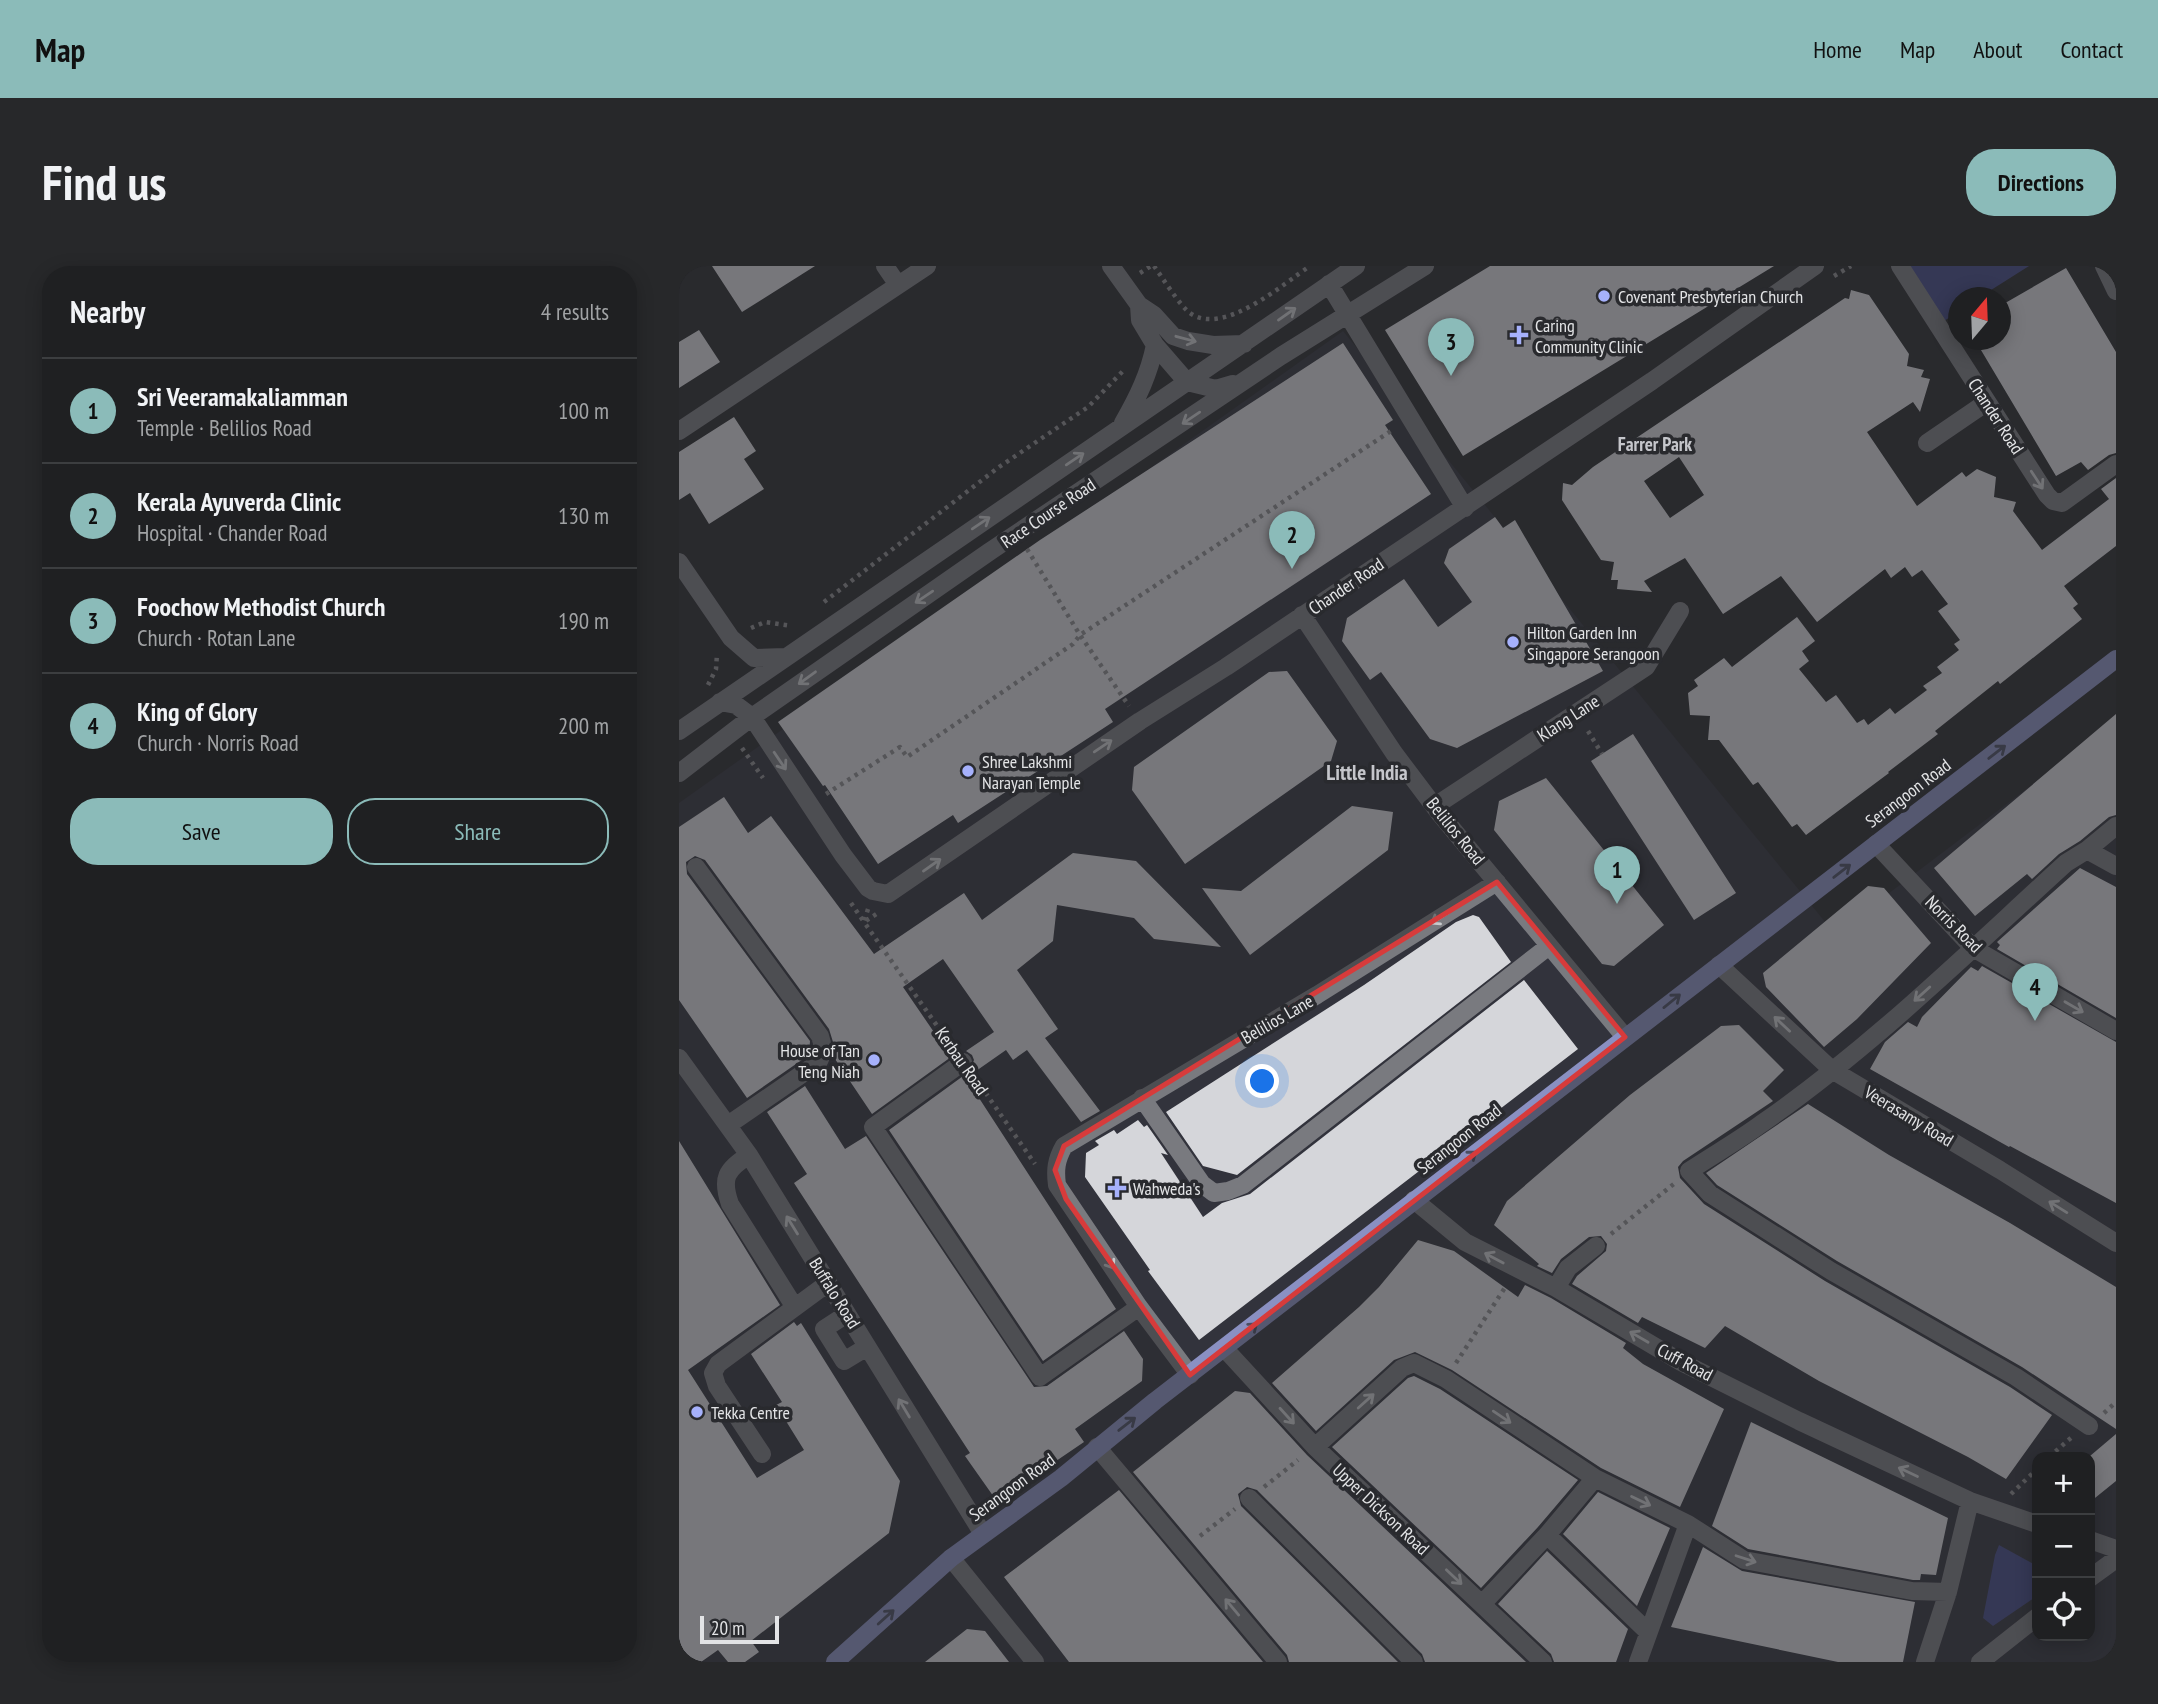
<!DOCTYPE html>
<html lang="en">
<head>
<meta charset="utf-8">
<style>
	:root { --surface:#1f2022; --page:#27282a; --text:#f1f3f6; --muted:#a1a3a5; --line:#3c3e40; --accent:#8bbbb9 }
	body { margin:0; font-family:"PT Sans Narrow",sans-serif; background:var(--page); color:var(--text) }
	.controls { position:absolute; right:21px; bottom:21px; display:grid; overflow:hidden; border-radius:14px; box-shadow:0 4px 18px #0003 }
	.controls button { width:63px; height:63px; display:grid; place-items:center; padding:0; border:0; border-bottom:2px solid var(--line); background:var(--surface); color:var(--text); font:35px sans-serif }
	.compass { position:absolute; left:1269px; top:21px; width:63px; height:63px; border-radius:50%; background:var(--surface); box-shadow:0 4px 18px #0003; rotate:19deg }
	.scale { position:absolute; left:21px; bottom:18px; width:79px; box-sizing:border-box; padding-left:7px; border:4px solid #e3e4e6; border-top:0; font-size:19px; line-height:24px; white-space:nowrap; color:#e3e4e6; -webkit-text-stroke:5px #292a2e; paint-order:stroke }
	.you { position:absolute; left:584px; top:816px; width:24px; height:24px; margin:-18px; border:5px solid #fff; border-radius:50%; background:#1a73e8; box-shadow:0 0 0 10px #1a73e833 }
	.badge { display:grid; place-items:center; width:46px; height:46px; border-radius:50%; background:var(--accent); color:#111; font-size:23px; font-weight:700 }
	.pin { position:absolute; translate:-50% -58px; filter:drop-shadow(0 2px 4px #0008) }
	.pin::after { content:''; position:absolute; top:37px; width:24px; height:21px; background:inherit; clip-path:polygon(0 0,100% 0,50% 100%) }
	.list { margin:0; padding:0; list-style:none }
	h2 { display:flex; justify-content:space-between; align-items:center; height:91px; margin:0; padding:0 28px; font-size:30px }
	h2 small { font-size:23px; font-weight:400; color:var(--muted) }
	.list li { display:grid; grid-template-columns:46px 1fr auto; gap:21px; align-items:center; box-sizing:border-box; height:105px; padding:0 28px; border-top:2px solid var(--line) }
	.list b { display:block; font-size:26px; white-space:nowrap }
	.list p { margin:0; font-size:23px; white-space:nowrap; color:var(--muted) }
	.list em { font-size:23px; font-style:normal; color:var(--muted) }
	.actions { display:flex; gap:14px; padding:21px 28px }
	.actions a { flex:1; padding:16px 0; border:2px solid var(--accent); border-radius:28px; text-align:center; font-size:24px; color:var(--accent) }
	.actions .main { background:var(--accent); color:#111 }
	.icon { flex:none; width:38px; height:38px; fill:none; stroke:currentColor; stroke-width:2; stroke-linecap:round; stroke-linejoin:round }
	.map { position:relative; flex:none; width:1437px; height:1396px; overflow:hidden; border-radius:28px }
	header { display:flex; align-items:center; gap:42px; box-sizing:border-box; height:98px; padding:0 35px; background:var(--accent); color:#111 }
	header strong { font-size:33px }
	nav { display:flex; gap:38px; margin-inline-start:auto; font-size:24px }
	.intro { display:flex; align-items:center; justify-content:space-between; box-sizing:border-box; height:168px; padding:0 42px }
	h1 { margin:0; font-size:49px }
	.button { padding:18px 32px; border-radius:28px; background:var(--accent); color:#111; font-size:24px; font-weight:700 }
	main { display:flex; gap:42px; padding:0 42px }
	aside { flex:1; background:var(--surface); border-radius:28px; box-shadow:0 4px 18px #0003 }
	.map>svg:first-child { display:block }
	.built { fill:#32333c; fill-rule:evenodd }
	.green { fill:#444a85 }
	.building { fill:#d5d6da; fill-rule:evenodd }
	.lines { fill:none; stroke-linecap:round; stroke-linejoin:round }
	.path { stroke:#898a8d; stroke-width:4.5; stroke-dasharray:3.5 5; stroke-linecap:butt }
	.minor { stroke:#797a7f; stroke-width:18 }
	.major { stroke:#8a90c2; stroke-width:18 }
	.oneway { stroke:#c8cacc }
	.oneway2 { stroke:#4b4e62 }
	.marked { fill:none; stroke:#d73b3b; stroke-width:5; stroke-linejoin:round }
	.poi-dot { fill:#a6b1fc; stroke:#292a2e; stroke-width:2.5 }
	.labels { text-anchor:middle; dominant-baseline:central; stroke-width:7; stroke-linejoin:round; paint-order:stroke }
	.poi-label { font-size:18px; fill:#e3e4e6; stroke:#292a2e; text-anchor:start }
	.street-label { font-size:18px; fill:#e3e4e6; stroke:#292a2e }
	.neighbourhood-label { font-size:19px; font-weight:bold; fill:#c5c6cb; stroke:#292a2e }
	.quarter-label { font-size:21px; font-weight:bold; fill:#c5c6cb; stroke:#292a2e }
</style>
</head>
<body>
<header>
<strong>Map</strong>
<nav><a>Home</a><a>Map</a><a>About</a><a>Contact</a></nav>
</header>
<div class="intro"><h1>Find us</h1><a class="button">Directions</a></div>
<main>
<aside>
<h2>Nearby<small>4 results</small></h2>
<ul class="list">
<li><span class="badge">1</span><div><b>Sri Veeramakaliamman</b><p>Temple · Belilios Road</p></div><em>100 m</em></li>
<li><span class="badge">2</span><div><b>Kerala Ayuverda Clinic</b><p>Hospital · Chander Road</p></div><em>130 m</em></li>
<li><span class="badge">3</span><div><b>Foochow Methodist Church</b><p>Church · Rotan Lane</p></div><em>190 m</em></li>
<li><span class="badge">4</span><div><b>King of Glory</b><p>Church · Norris Road</p></div><em>200 m</em></li>
</ul>
<div class="actions"><a class="main">Save</a><a>Share</a></div>
</aside>
<div class="map">
<svg width="1437" height="1396" viewBox="0 0 1437 1396">
	<rect width="100%" height="100%" fill="#292a2e"/>
	<path class="built" d="M 664,65 L 1156,668 L 1437,455 L 1437,1396 L 0,1396 L 0,537 ZM 1358,1191 L 1411,1191 L 1411,1370 L 1358,1370 Z"/>
	<path class="green" d="M 1229,0 L 1350,0 L 1301,31 L 1280,32 L 1279,46 L 1265,55 Z
		M 1320,1279 L 1358,1300 L 1358,1330 L 1314,1360 L 1304,1352 L 1316,1289 Z"/>
	<path class="building" d="M 33,0 L 136,0 L 63,46 Z
		M 811,0 L 1095,0 L 784,190 L 706,64 Z
		M 1387,2 L 1437,86 L 1437,187 L 1430,189 L 1409,204 L 1402,196 L 1377,210 L 1296,74 L 1321,74 L 1321,40 Z
		M 1172,24 L 1190,29 L 1230,88 L 1228,100 L 1245,104 L 1242,111 L 1251,113 L 1241,146 L 1234,136 L 1188,166 L 1238,240 L 1283,206 L 1287,211 L 1298,203 L 1317,211 L 1315,231 L 1337,236 L 1334,245 L 1363,284 L 1430,233 L 1422,223 L 1437,212 L 1437,280 L 1385,320 L 1399,338 L 1394,342 L 1403,353 L 1321,418 L 1319,415 L 1256,465 L 1259,468 L 1209,506 L 1210,507 L 1127,569 L 1118,558 L 1113,561 L 1079,516 L 1074,519 L 1040,474 L 1029,474 L 1031,450 L 1011,449 L 1009,427 L 1019,420 L 1015,414 L 1045,392 L 1053,401 L 1118,351 L 1136,375 L 1123,385 L 1130,395 L 1120,403 L 1147,436 L 1157,429 L 1178,457 L 1185,453 L 1189,459 L 1211,442 L 1216,448 L 1248,424 L 1244,420 L 1263,407 L 1258,401 L 1280,384 L 1275,378 L 1281,374 L 1259,345 L 1269,338 L 1243,304 L 1233,311 L 1226,301 L 1212,312 L 1206,303 L 1138,356 L 1102,310 L 1044,348 L 1006,292 L 965,315 L 973,326 L 938,323 L 939,314 L 932,314 L 935,296 L 922,294 L 883,234 L 884,217 L 893,219 L 914,201 L 1166,32 L 1170,33 ZM 1000,191 L 1025,229 L 991,252 L 965,215 Z
		M 20,64 L 41,96 L 0,122 L 0,76 Z
		M 664,77 L 714,154 L 706,159 L 752,228 L 426,443 L 434,456 L 279,557 L 274,549 L 199,598 L 146,519 L 144,520 L 99,456 L 361,274 Z
		M 55,151 L 77,185 L 65,193 L 85,223 L 30,258 L 11,227 L 0,234 L 0,186 Z
		M 816,251 L 824,262 L 836,254 L 924,405 L 778,482 L 751,473 L 702,406 L 691,414 L 663,375 L 668,352 L 725,313 L 759,361 L 793,336 L 765,297 L 770,283 Z
		M 608,405 L 658,475 L 652,495 L 506,598 L 453,524 L 455,501 L 590,406 Z
		M 1437,448 L 1437,549 L 1430,551 L 1401,575 L 1380,588 L 1353,613 L 1348,608 L 1296,650 L 1255,602 Z
		M 954,468 L 1057,627 L 1015,654 L 912,495 Z
		M 867,512 L 985,659 L 935,700 L 923,698 L 815,564 L 820,535 Z
		M 45,531 L 69,567 L 92,550 L 195,688 L 285,627 L 303,654 L 394,587 L 457,595 L 542,681 L 475,673 L 455,652 L 378,639 L 374,675 L 338,704 L 379,763 L 366,772 L 421,845 L 402,856 L 348,784 L 334,794 L 327,784 L 287,812 L 437,1043 L 364,1095 L 210,864 L 291,805 L 295,794 L 293,789 L 287,785 L 315,766 L 264,693 L 224,721 L 272,791 L 193,848 L 154,790 L 154,776 L 150,763 L 26,594 L 16,590 L 7,596 L 8,608 L 131,775 L 130,789 L 68,832 L 0,734 L 0,561 Z
		M 673,540 L 714,546 L 709,584 L 571,689 L 523,622 L 562,625 Z
		M 1401,602 L 1437,621 L 1437,752 L 1318,683 L 1321,679 L 1318,676 Z
		M 1189,620 L 1205,622 L 1252,677 L 1178,753 L 1145,781 L 1087,721 L 1084,707 Z
		M 794,649 L 800,651 L 832,696 L 558,909 L 524,900 L 487,846 L 685,719 L 777,656 Z
		M 1303,700 L 1437,776 L 1437,937 L 1331,880 L 1330,881 L 1191,803 L 1206,776 L 1229,756 L 1238,761 L 1243,751 L 1292,701 L 1299,705 Z
		M 845,714 L 899,783 L 520,1074 L 469,1005 L 471,1004 L 406,911 L 407,887 L 420,879 L 416,875 L 435,864 L 438,868 L 459,854 L 465,861 L 468,859 L 489,889 L 482,887 L 524,951 L 543,937 L 571,928 Z
		M 1060,759 L 1105,804 L 1084,825 L 1094,835 L 1004,895 L 999,901 L 1001,912 L 1025,938 L 1146,1015 L 1331,1121 L 1373,1149 L 1327,1213 L 1289,1191 L 1140,1115 L 1046,1060 L 1026,1082 L 963,1051 L 959,1057 L 893,1018 L 898,1010 L 927,985 L 928,978 L 922,970 L 910,971 L 882,993 L 873,1007 L 858,1000 L 860,998 L 815,959 L 828,935 L 951,829 L 1042,760 Z
		M 126,820 L 166,883 L 187,870 L 355,1121 L 368,1120 L 445,1065 L 464,1093 L 463,1115 L 396,1163 L 405,1176 L 336,1223 L 335,1221 L 317,1234 L 286,1190 L 291,1187 L 115,917 L 128,908 L 88,846 Z
		M 1129,838 L 1210,889 L 1331,957 L 1437,1021 L 1437,1163 L 1343,1101 L 1158,995 L 1038,919 L 1027,907 Z
		M 0,875 L 101,1039 L 9,1104 L 78,1212 L 125,1184 L 97,1139 L 103,1136 L 72,1088 L 115,1056 L 118,1060 L 122,1057 L 221,1215 L 210,1267 L 72,1375 L 80,1386 L 66,1396 L 49,1396 L 39,1384 L 22,1396 L 0,1396 Z
		M 739,974 L 775,985 L 839,1031 L 846,1019 L 872,1032 L 947,1077 L 944,1082 L 964,1098 L 1045,1143 L 1001,1241 L 922,1202 L 773,1104 L 736,1086 L 715,1094 L 637,1165 L 593,1117 L 680,1041 L 700,1021 Z
		M 735,1110 L 761,1123 L 899,1214 L 859,1261 L 802,1322 L 653,1181 L 729,1112 Z
		M 556,1125 L 571,1127 L 628,1189 L 847,1396 L 746,1396 L 743,1388 L 578,1224 L 568,1221 L 559,1228 L 562,1240 L 719,1396 L 610,1396 L 608,1389 L 454,1206 Z
		M 1072,1156 L 1269,1252 L 1257,1309 L 1242,1308 L 1241,1314 L 1234,1314 L 1069,1283 L 1033,1260 Z
		M 1437,1168 L 1437,1215 L 1411,1236 L 1411,1190 Z
		M 440,1224 L 584,1396 L 390,1396 L 325,1311 Z
		M 919,1226 L 991,1262 L 958,1340 L 884,1268 Z
		M 1024,1281 L 1063,1305 L 1236,1336 L 1224,1396 L 1159,1396 L 992,1361 Z
		M 868,1285 L 949,1363 L 937,1396 L 875,1396 L 872,1388 L 819,1338 Z
		M 288,1363 L 306,1365 L 330,1396 L 246,1396 Z"/>
	<g class="lines">
		<path class="path" d="M 475,0 C 483,11 501,40 511,47 C 544,71 604,18 631,0
			M 461,7 L 472,0
			M 1155,10 L 1172,0
			M 348,283 L 401,369 L 450,440
			M 145,336 L 320,201 L 409,141 L 445,104
			M 72,362 L 86,356 L 113,360
			M 29,419 L 37,403 L 38,388
			M 909,465 L 923,488
			M 63,482 L 84,512
			M 147,528 L 221,481 L 228,491 L 394,378 L 401,369 L 715,163
			M 172,637 L 185,656 L 199,647
			M 189,643 L 185,656 L 273,781
			M 297,813 L 356,898
			M 932,968 L 996,917
			M 777,1097 L 827,1020
			M 1425,1147 L 1437,1136
			M 1370,1191 L 1393,1171
			M 585,1221 L 619,1194
			M 1332,1228 L 1358,1203
			M 521,1270 L 556,1243"/>
		<path class="minor" d="M 206,0 L 219,19
			M 432,0 L 460,39 L 475,49 L 494,70 L 509,75 L 534,79 L 565,78
			M 1221,0 L 1368,229 L 1374,235 L 1383,237 L 1437,198
			M 1425,0 L 1437,25
			M 650,18 L 786,242
			M 460,39 L 461,54 L 476,79 L 508,116 L 537,123 L 554,118
			M 444,157 C 459,131 470,108 476,79
			M 0,165 L 248,0
			M 1248,177 L 1308,136
			M 0,296 L 52,372 L 75,392 L 106,391
			M 623,349 L 715,487 L 761,548 L 946,771
			M 41,436 L 57,439 L 73,451 L 164,589 L 189,622 L 194,625 L 209,628 L 461,455 L 547,401 L 973,115 L 1136,0
			M 0,465 L 677,0
			M 0,507 L 73,451 L 310,286 L 602,90 L 746,0
			M 756,540 L 967,401 L 1001,345
			M 1197,578 L 1294,682 L 1437,765
			M 1408,584 L 1437,600
			M 17,601 L 141,770 C 145,781 144,788 139,797 L 49,859
			M 1040,699 L 1153,804 L 1321,904 L 1437,977
			M 0,792 L 70,889 L 304,1268
			M 284,796 L 194,861 L 361,1111 L 460,1041
			M 463,832 L 523,918 L 535,927 L 549,925 L 564,919 L 870,680
			M 70,889 C 47,904 42,912 51,938 L 115,1040
			M 735,934 L 786,976 L 877,1022 L 1002,1096 L 1120,1155 L 1291,1235 L 1358,1258
			M 877,1022 L 889,1002 L 917,980
			M 168,1048 L 145,1063 L 165,1095 L 188,1081
			M 546,1083 L 636,1181 L 864,1396
			M 511,1109 L 460,1041 L 378,919 C 376,904 377,894 385,880 L 638,729 L 818,616
			M 1410,1160 L 1337,1111 L 1152,1005 L 1031,928 L 1010,905 C 1034,889 1059,875 1082,858 C 1192,782 1288,687 1387,597 L 1408,584 L 1437,560
			M 418,1181 L 599,1396
			M 636,1181 L 723,1102 L 735,1097 L 767,1113 L 916,1212 L 1009,1258 L 1065,1294 L 1233,1325 L 1269,1326
			M 83,1188 L 38,1120 L 34,1107 L 39,1098 L 149,1017
			M 570,1232 L 735,1396
			M 868,1269 L 969,1366
			M 1411,1274 L 1437,1283
			M 272,1292 L 356,1396
			M 1411,1312 L 1437,1293
			M 804,1337 L 868,1269 L 916,1212
			M 959,1396 L 1009,1258
			M 1246,1396 L 1269,1326 L 1291,1235
			M 1301,1396 L 1358,1351"/>
		<path class="major" d="M 156,1396 L 272,1292 L 382,1212 L 476,1135 L 1437,393"/>
	</g>
	<defs><path id="oneway-shaft" d="M-6 0H5M1.5-3L5.5 0L1.5 3" fill="none" stroke-width="1.6" stroke-linecap="round" stroke-linejoin="round" transform="scale(1.75)"/></defs>
	<g class="oneway">
		<use href="#oneway-shaft" transform="translate(608 48) rotate(-35)"/>
		<use href="#oneway-shaft" transform="translate(507 73) rotate(15)"/>
		<use href="#oneway-shaft" transform="translate(512 152) rotate(146)"/>
		<use href="#oneway-shaft" transform="translate(396 193) rotate(-34)"/>
		<use href="#oneway-shaft" transform="translate(1358 214) rotate(57)"/>
		<use href="#oneway-shaft" transform="translate(302 257) rotate(-34)"/>
		<use href="#oneway-shaft" transform="translate(245 331) rotate(146)"/>
		<use href="#oneway-shaft" transform="translate(128 412) rotate(144)"/>
		<use href="#oneway-shaft" transform="translate(424 480) rotate(-34)"/>
		<use href="#oneway-shaft" transform="translate(101 495) rotate(56)"/>
		<use href="#oneway-shaft" transform="translate(253 599) rotate(-35)"/>
		<use href="#oneway-shaft" transform="translate(761 652) rotate(148)"/>
		<use href="#oneway-shaft" transform="translate(1243 728) rotate(138)"/>
		<use href="#oneway-shaft" transform="translate(1395 741) rotate(30)"/>
		<use href="#oneway-shaft" transform="translate(1103 758) rotate(-137)"/>
		<use href="#oneway-shaft" transform="translate(1379 941) rotate(-148)"/>
		<use href="#oneway-shaft" transform="translate(113 959) rotate(-122)"/>
		<use href="#oneway-shaft" transform="translate(815 992) rotate(-152)"/>
		<use href="#oneway-shaft" transform="translate(429 994) rotate(56)"/>
		<use href="#oneway-shaft" transform="translate(960 1071) rotate(-150)"/>
		<use href="#oneway-shaft" transform="translate(687 1135) rotate(-42)"/>
		<use href="#oneway-shaft" transform="translate(225 1142) rotate(-121)"/>
		<use href="#oneway-shaft" transform="translate(608 1150) rotate(48)"/>
		<use href="#oneway-shaft" transform="translate(823 1151) rotate(34)"/>
		<use href="#oneway-shaft" transform="translate(1229 1206) rotate(-155)"/>
		<use href="#oneway-shaft" transform="translate(962 1235) rotate(26)"/>
		<use href="#oneway-shaft" transform="translate(1067 1293) rotate(18)"/>
		<use href="#oneway-shaft" transform="translate(775 1311) rotate(43)"/>
		<use href="#oneway-shaft" transform="translate(553 1341) rotate(-130)"/>
	</g>
	<g class="oneway2">
		<use href="#oneway-shaft" transform="translate(1318 486) rotate(-38)"/>
		<use href="#oneway-shaft" transform="translate(1163 605) rotate(-38)"/>
		<use href="#oneway-shaft" transform="translate(993 735) rotate(-39)"/>
		<use href="#oneway-shaft" transform="translate(789 892) rotate(-38)"/>
		<use href="#oneway-shaft" transform="translate(570 1064) rotate(-40)"/>
		<use href="#oneway-shaft" transform="translate(448 1158) rotate(-38)"/>
		<use href="#oneway-shaft" transform="translate(207 1351) rotate(-42)"/>
	</g>
	<path d="M0 0H1437V1396H0ZM 818,616 L 946,771 L 511,1109 L 387,933 L 376,904 L 385,880 Z" fill="#292a2e" fill-opacity=".55" fill-rule="evenodd"/>
	<path class="marked" d="M 818,616 L 946,771 L 511,1109 L 387,933 L 376,904 L 385,880 Z"/>
	<g class="poi-dot">
		<circle cx="925" cy="30" r="7"/>
		<path d="M836.5 58.5h7v7h7v7h-7v7h-7v-7h-7v-7h7z"/>
		<circle cx="834" cy="376" r="7"/>
		<circle cx="289" cy="505" r="7"/>
		<circle cx="195" cy="794" r="7"/>
		<path d="M434.5 911.5h7v7h7v7h-7v7h-7v-7h-7v-7h7z"/>
		<circle cx="18" cy="1146" r="7"/>
	</g>
	<g class="labels">
		<g class="poi-label">
			<text x="939" y="30">Covenant Presbyterian Church</text>
			<text x="856" y="59">Caring<tspan x="856" dy="21">Community Clinic</tspan></text>
			<text x="848" y="366">Hilton Garden Inn<tspan x="848" dy="21">Singapore Serangoon</tspan></text>
			<text x="303" y="495">Shree Lakshmi<tspan x="303" dy="21">Narayan Temple</tspan></text>
			<text x="181" y="784" text-anchor="end">House of Tan<tspan x="181" dy="21">Teng Niah</tspan></text>
			<text x="454" y="922">Wahweda's</text>
			<text x="32" y="1146">Tekka Centre</text>
		</g>
		<g class="street-label">
			<text transform="translate(1317 150) rotate(57)">Chander Road</text>
			<text transform="translate(369 247) rotate(-34)">Race Course Road</text>
			<text transform="translate(667 320) rotate(-34)">Chander Road</text>
			<text transform="translate(889 452) rotate(-33)">Klang Lane</text>
			<text transform="translate(1229 527) rotate(-37)">Serangoon Road</text>
			<text transform="translate(777 565) rotate(51)">Belilios Road</text>
			<text transform="translate(1275 658) rotate(45)">Norris Road</text>
			<text transform="translate(598 753) rotate(-30)">Belilios Lane</text>
			<text transform="translate(283 795) rotate(55)">Kerbau Road</text>
			<text transform="translate(1230 850) rotate(31)">Veerasamy Road</text>
			<text transform="translate(780 873) rotate(-38)">Serangoon Road</text>
			<text transform="translate(156 1027) rotate(58)">Buffalo Road</text>
			<text transform="translate(1006 1096) rotate(28)">Cuff Road</text>
			<text transform="translate(333 1221) rotate(-36)">Serangoon Road</text>
			<text transform="translate(702 1243) rotate(43)">Upper Dickson Road</text>
		</g>
		<g class="neighbourhood-label">
			<text x="976" y="178">Farrer Park</text>
		</g>
		<g class="quarter-label">
			<text x="688" y="506">Little India</text>
		</g>
	</g>
</svg>
<div class="controls">
<button>+</button>
<button>−</button>
<button><svg class="icon" aria-label="locate" viewBox="0 0 24 24"><circle cx="12" cy="12" r="6"/><path d="M12 2v4M12 18v4M2 12h4M18 12h4"/></svg></button>
</div>
<svg class="compass" viewBox="-18 -18 36 36"><path d="M0-13l5 13h-10z" fill="#e53935"/><path d="M0 13l5-13h-10z" fill="#a1a3a5"/></svg>
<div class="scale">20 m</div>
<div class="you"></div>
<div class="pin badge" style="left:938px;top:638px">1</div>
<div class="pin badge" style="left:613px;top:303px">2</div>
<div class="pin badge" style="left:772px;top:110px">3</div>
<div class="pin badge" style="left:1356px;top:755px">4</div>
</div>
</main>
</body>
</html>
